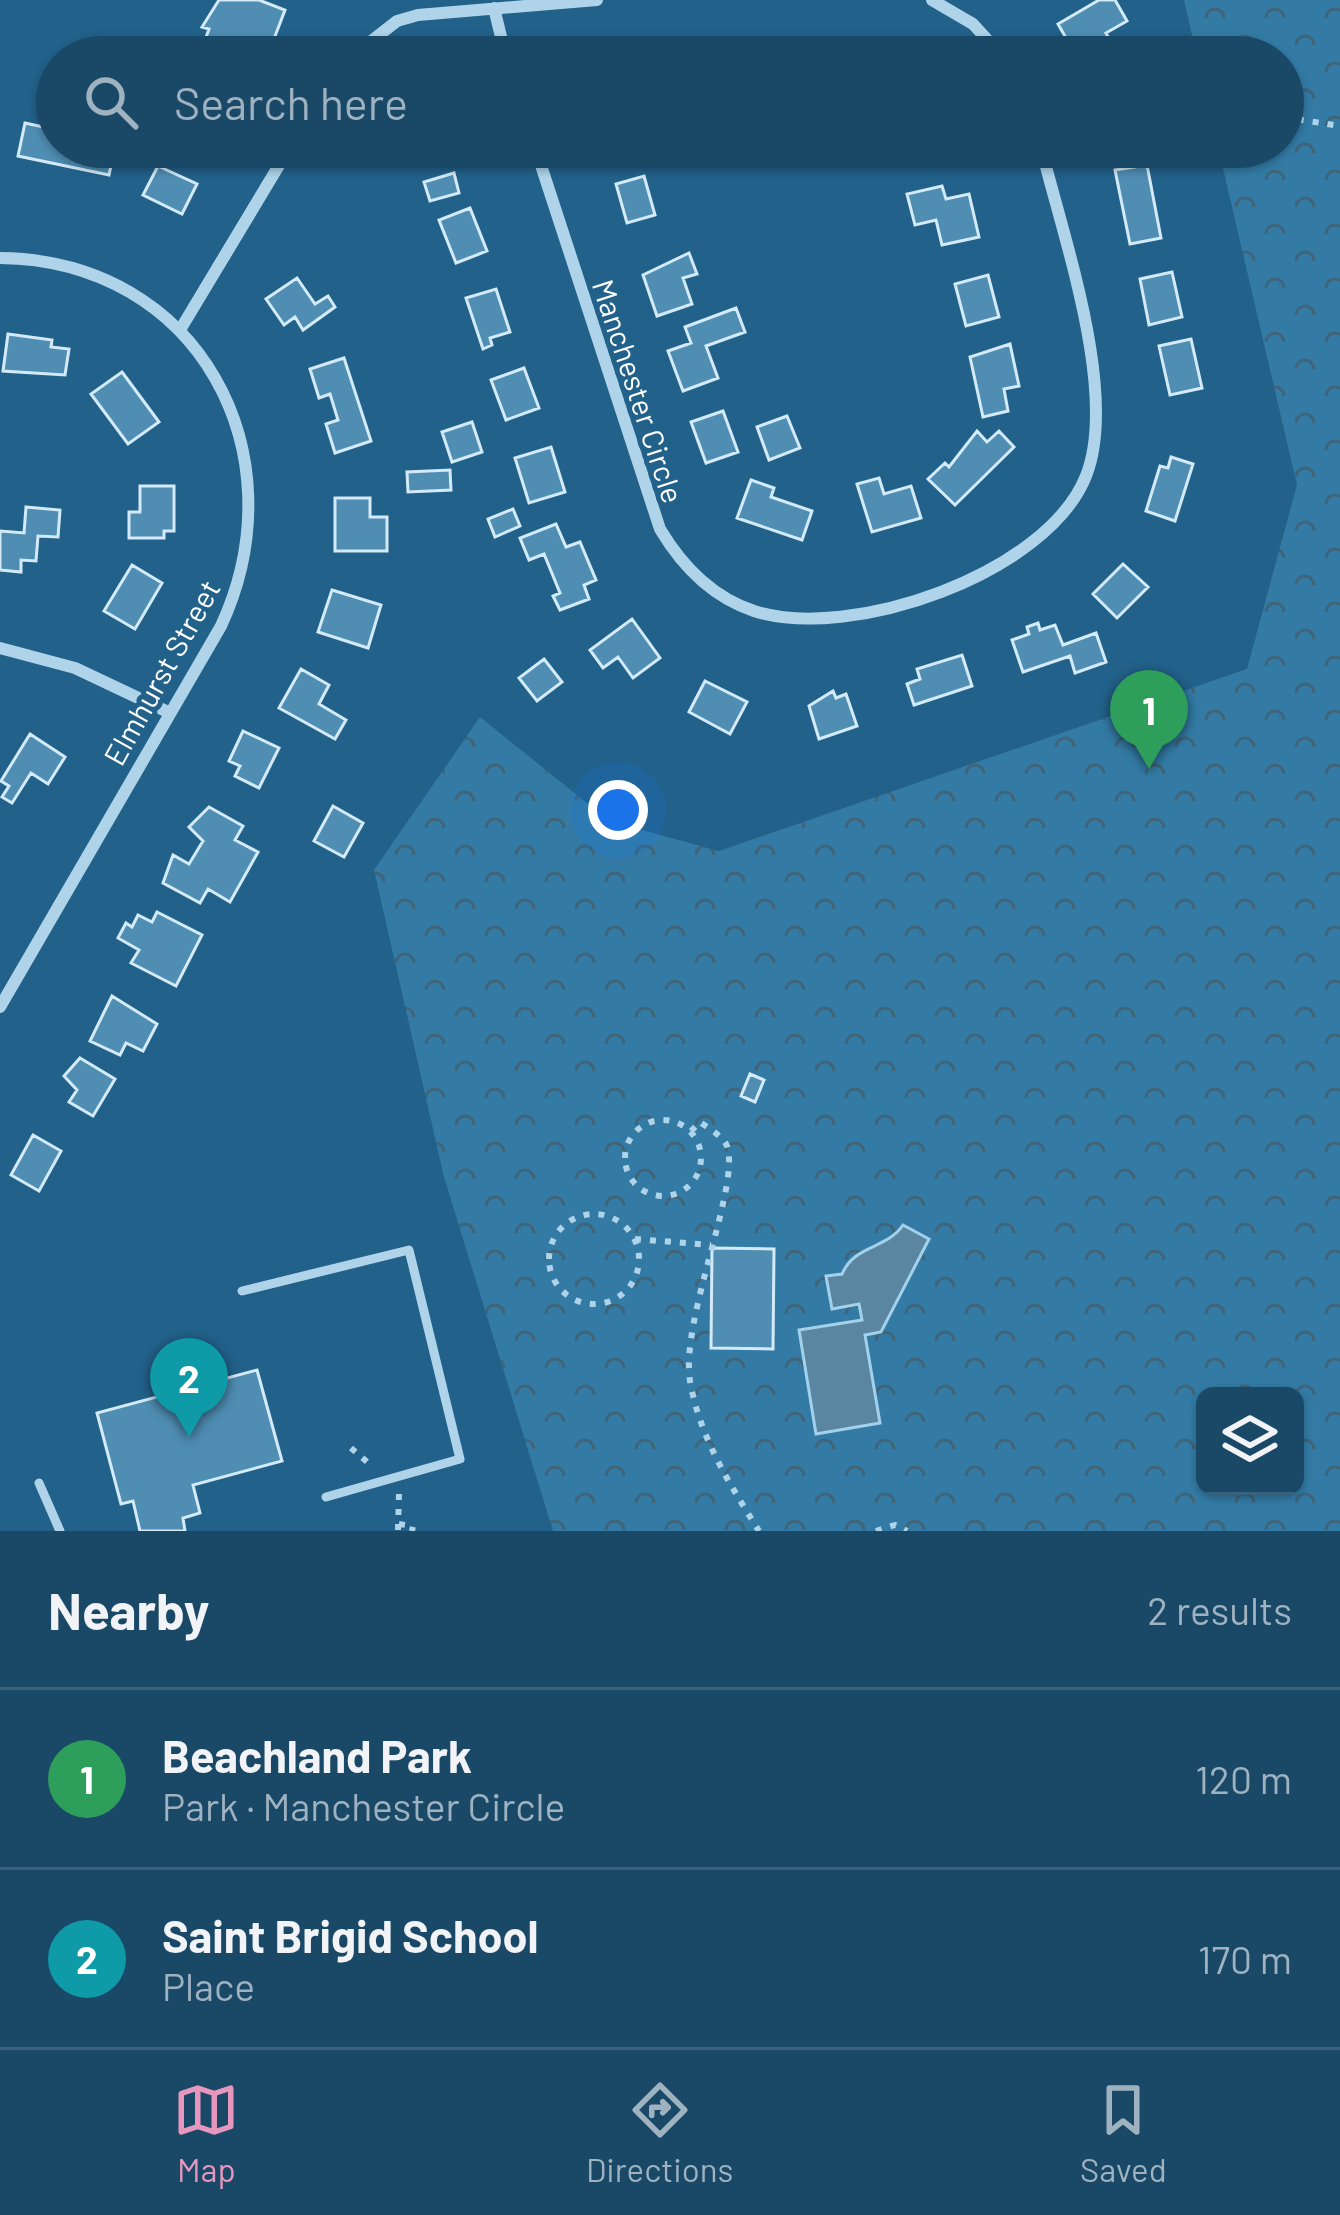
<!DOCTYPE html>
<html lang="en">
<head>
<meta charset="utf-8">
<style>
	:root { --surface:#1a4968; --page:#275371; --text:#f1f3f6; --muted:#9fb2c0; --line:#38617c; --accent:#e797bd }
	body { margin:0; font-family:Barlow,sans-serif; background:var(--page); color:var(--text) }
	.controls { position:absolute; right:36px; bottom:36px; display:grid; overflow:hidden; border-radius:18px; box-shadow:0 3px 9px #0004 }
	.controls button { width:108px; height:108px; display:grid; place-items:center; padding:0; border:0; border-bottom:3px solid var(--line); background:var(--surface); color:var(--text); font:60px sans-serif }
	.you { position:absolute; left:618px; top:810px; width:42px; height:42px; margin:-30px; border:9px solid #fff; border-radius:50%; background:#1a73e8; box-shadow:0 0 0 18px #1a73e833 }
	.badge { display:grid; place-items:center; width:78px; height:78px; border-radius:50%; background:var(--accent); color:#fff; font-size:39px; font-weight:700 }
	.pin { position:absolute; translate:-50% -99px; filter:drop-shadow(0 3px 6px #0008) }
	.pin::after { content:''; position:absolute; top:63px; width:42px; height:36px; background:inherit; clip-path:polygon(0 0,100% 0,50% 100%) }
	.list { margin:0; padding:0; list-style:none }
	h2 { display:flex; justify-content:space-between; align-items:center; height:156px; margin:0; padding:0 48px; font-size:51px }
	h2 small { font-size:39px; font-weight:400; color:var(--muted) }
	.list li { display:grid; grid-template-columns:78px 1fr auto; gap:36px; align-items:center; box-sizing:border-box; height:180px; padding:0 48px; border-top:3px solid var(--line) }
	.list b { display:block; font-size:45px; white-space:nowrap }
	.list p { margin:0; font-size:39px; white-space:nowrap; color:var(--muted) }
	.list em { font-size:39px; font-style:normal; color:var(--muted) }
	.icon { flex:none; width:66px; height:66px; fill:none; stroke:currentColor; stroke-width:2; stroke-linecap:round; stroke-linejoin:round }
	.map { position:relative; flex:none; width:1340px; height:1531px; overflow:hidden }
	.search { position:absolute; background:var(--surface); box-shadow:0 3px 9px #0004; left:36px; right:36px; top:36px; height:132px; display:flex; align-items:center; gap:30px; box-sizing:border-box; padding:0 42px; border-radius:66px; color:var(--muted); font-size:45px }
	.sheet { height:516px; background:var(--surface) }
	nav { display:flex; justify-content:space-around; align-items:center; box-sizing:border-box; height:168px; border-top:3px solid var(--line); background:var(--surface); font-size:33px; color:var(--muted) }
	nav a { display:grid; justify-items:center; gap:6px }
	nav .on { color:var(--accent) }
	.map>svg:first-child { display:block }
	.forest { fill:url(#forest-crowns); fill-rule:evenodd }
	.water { fill:#5a86a1; stroke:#a3d1eb; stroke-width:3 }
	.building { fill:#4f8db3; stroke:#d3eaf8; stroke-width:3 }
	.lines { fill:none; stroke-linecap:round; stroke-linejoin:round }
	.path { stroke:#afd4ea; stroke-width:6; stroke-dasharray:6 9; stroke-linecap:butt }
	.service { stroke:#afd4ea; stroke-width:9 }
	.minor { stroke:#afd4ea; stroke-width:12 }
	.labels { text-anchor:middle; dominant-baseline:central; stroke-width:10; stroke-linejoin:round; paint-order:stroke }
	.street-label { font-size:30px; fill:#fff; stroke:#22618a }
</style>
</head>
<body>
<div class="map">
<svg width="1340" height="1531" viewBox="0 0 1340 1531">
	<defs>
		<pattern id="forest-crowns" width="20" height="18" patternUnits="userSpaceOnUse" patternTransform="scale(3)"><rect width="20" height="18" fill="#337ba5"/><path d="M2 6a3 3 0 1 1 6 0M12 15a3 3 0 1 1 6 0" fill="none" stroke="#406478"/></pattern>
	</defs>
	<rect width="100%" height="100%" fill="#22618a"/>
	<path class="forest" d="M 1184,0 L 1340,0 L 1340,1531 L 553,1531 L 444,1177 L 374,870 L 480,717 L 609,821 L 719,851 L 1247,669 L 1297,485 L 1218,147 L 1283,147 L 1283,57 L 1197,57 ZM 1205,1396 L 1295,1396 L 1295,1486 L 1205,1486 Z"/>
	<path class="water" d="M 903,1225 L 929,1239 L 881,1332 L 865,1335 L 880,1423 L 816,1434 L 799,1330 L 862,1320 L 859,1304 L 832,1309 L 826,1276 L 842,1274 C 855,1244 886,1250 903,1225 Z"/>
	<path class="building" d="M 219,0 L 259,0 L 285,10 L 267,57 L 199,57 L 209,29 L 202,27 Z
		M 1099,0 L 1115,0 L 1127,21 L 1106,33 L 1116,51 L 1105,57 L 1077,57 L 1058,24 Z
		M 25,123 L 57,130 L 57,147 L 115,147 L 109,175 L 18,156 Z
		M 393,147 L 439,147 L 433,164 Z
		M 1147,165 L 1161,238 L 1130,244 L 1115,170 Z
		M 158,166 L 197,184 L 182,214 L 143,195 Z
		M 454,173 L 459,193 L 430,201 L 424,182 Z
		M 644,176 L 655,215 L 627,223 L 616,184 Z
		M 942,186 L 946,199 L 969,194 L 979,237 L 942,245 L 936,220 L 915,225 L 907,194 Z
		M 470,208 L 487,251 L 456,263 L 439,220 Z
		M 689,253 L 697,274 L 683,278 L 692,304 L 657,316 L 643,275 Z
		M 1172,272 L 1182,317 L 1149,325 L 1140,279 Z
		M 988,275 L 999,317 L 966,326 L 955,284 Z
		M 297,278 L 315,304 L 328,296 L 335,307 L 303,330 L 295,317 L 284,325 L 266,299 Z
		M 496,289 L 510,332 L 490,338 L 492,345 L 483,349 L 466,298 Z
		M 736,308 L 745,332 L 706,346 L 718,378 L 683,391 L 668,351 L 691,343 L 685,327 Z
		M 8,334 L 52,340 L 51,347 L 69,349 L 65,375 L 3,371 Z
		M 1191,339 L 1202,388 L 1170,395 L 1159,346 Z
		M 1010,344 L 1019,386 L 1004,389 L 1008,411 L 983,417 L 970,357 Z
		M 344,358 L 371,441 L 335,453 L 326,424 L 338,420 L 330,394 L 319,398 L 310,369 Z
		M 524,368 L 539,408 L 506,420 L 491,380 Z
		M 122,372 L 159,422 L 128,444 L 91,394 Z
		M 723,411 L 738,452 L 706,463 L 691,422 Z
		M 787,416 L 800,448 L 769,460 L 757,427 Z
		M 472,422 L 482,452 L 452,462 L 442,432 Z
		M 977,431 L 987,442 L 999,431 L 1014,447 L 955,505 L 928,479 L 945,463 L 949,467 Z
		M 551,447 L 565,492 L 529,503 L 515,458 Z
		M 1171,457 L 1193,464 L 1175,521 L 1146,511 L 1160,466 L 1168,468 Z
		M 450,470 L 451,490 L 408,492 L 407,472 Z
		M 879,478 L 884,494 L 911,486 L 921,518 L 872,532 L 857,484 Z
		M 751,480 L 774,488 L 771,497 L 812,511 L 802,540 L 737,518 Z
		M 140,486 L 174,486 L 174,531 L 164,531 L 164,538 L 129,538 L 129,512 L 140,512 Z
		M 335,498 L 370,498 L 370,517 L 387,517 L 387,551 L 335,551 Z
		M 26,507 L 60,510 L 58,537 L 38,536 L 36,561 L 21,560 L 21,572 L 0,570 L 0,531 L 24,533 Z
		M 513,509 L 520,526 L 495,537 L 488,519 Z
		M 556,524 L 566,547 L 580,542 L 596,580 L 584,585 L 589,599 L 560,610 L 553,596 L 560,593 L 544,554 L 529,560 L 520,538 Z
		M 1123,564 L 1148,587 L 1117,618 L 1093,594 Z
		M 132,565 L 162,583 L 135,629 L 104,611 Z
		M 332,590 L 381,605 L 368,648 L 318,632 Z
		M 632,619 L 660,658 L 633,678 L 618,657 L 603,668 L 590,650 Z
		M 1038,623 L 1040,630 L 1055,625 L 1063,645 L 1096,633 L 1106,662 L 1075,673 L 1070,656 L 1023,672 L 1012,640 L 1029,634 L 1027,627 Z
		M 962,655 L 972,686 L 914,705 L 907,684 L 920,679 L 917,669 Z
		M 544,659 L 562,682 L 537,701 L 519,678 Z
		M 301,669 L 329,685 L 319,704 L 346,720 L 335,739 L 279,708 Z
		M 705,681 L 747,702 L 730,734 L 689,712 Z
		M 833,691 L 836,698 L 846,694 L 857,726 L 819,739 L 809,706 Z
		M 243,731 L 279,748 L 259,788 L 235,776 L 240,766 L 229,761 Z
		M 30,734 L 65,757 L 48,784 L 31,773 L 12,803 L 2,797 L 9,786 L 1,781 Z
		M 333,806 L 363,823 L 344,857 L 314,841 Z
		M 209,807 L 243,826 L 235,840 L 258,852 L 230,902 L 208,889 L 200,903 L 163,883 L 173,855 L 189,864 L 203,841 L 189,827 Z
		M 157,912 L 202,935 L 176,986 L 131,963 L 139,950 L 118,938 L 126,923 L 132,927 L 138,915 L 152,922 Z
		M 112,996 L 157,1024 L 143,1051 L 126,1043 L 120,1055 L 90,1041 Z
		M 80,1058 L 115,1079 L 93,1116 L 69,1102 L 77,1090 L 64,1076 Z
		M 750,1074 L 764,1080 L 755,1102 L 741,1096 Z
		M 33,1135 L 61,1151 L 39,1191 L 11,1175 Z
		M 712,1248 L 774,1249 L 773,1349 L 711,1348 Z
		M 257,1370 L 282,1461 L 193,1485 L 200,1513 L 183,1518 L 185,1531 L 140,1531 L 133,1501 L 121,1504 L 97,1413 Z"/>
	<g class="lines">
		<path class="path" d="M 1283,117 L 1340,126
			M625 1158a38 38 0 1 1 76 0a38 38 0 1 1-76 0Z
			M 691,1131 L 700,1122 C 708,1128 723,1136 727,1146 C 741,1185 680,1320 690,1381 C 700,1438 729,1483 759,1531
			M549 1259a45 45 0 1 1 90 0a45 45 0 1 1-90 0Z
			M 635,1239 L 711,1245
			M 351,1448 L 373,1467
			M 399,1524 L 413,1526 L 412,1531
			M 398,1530 L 399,1492
			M 876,1531 L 895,1525 L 907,1531"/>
		<path class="service" d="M 242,1291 L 409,1250 L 460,1459 L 326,1497
			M 39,1483 L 60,1531"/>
		<path class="minor" d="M 932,0 L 973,24 L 1003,57
			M 494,8 L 506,57
			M 351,57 L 397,21 L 418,15 L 597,0
			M 535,147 L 660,529 C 682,566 712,597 754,611 C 850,642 1047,574 1086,476 C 1119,393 1062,234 1041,147
			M 0,258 C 199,260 301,454 221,626 L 0,1007
			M 180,330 L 290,147
			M 0,648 L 75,668 L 168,712"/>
	</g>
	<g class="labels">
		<g class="street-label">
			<text transform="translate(639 391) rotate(72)">Manchester Circle</text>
			<text transform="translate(161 672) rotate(-61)">Elmhurst Street</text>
		</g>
	</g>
</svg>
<div class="controls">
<button><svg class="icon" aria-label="layers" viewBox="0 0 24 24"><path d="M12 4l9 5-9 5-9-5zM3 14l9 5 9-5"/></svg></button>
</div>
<div class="you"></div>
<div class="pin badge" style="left:1149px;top:769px;background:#2e9e5b">1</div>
<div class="pin badge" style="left:189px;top:1437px;background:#0f9aa8">2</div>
<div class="search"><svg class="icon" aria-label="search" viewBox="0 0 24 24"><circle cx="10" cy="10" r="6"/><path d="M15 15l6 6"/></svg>Search here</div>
</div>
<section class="sheet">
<h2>Nearby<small>2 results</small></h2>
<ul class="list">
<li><span class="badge" style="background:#2e9e5b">1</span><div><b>Beachland Park</b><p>Park · Manchester Circle</p></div><em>120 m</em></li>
<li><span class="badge" style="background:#0f9aa8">2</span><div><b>Saint Brigid School</b><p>Place</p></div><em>170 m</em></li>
</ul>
</section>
<nav>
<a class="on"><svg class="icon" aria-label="map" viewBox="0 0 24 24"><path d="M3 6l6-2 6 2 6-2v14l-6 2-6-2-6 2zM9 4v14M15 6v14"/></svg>Map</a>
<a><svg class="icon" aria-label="directions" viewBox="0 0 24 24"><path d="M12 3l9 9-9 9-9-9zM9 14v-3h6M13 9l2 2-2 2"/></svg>Directions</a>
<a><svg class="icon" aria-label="saved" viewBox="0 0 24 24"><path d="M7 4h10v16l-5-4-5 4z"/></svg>Saved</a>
</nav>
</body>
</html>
